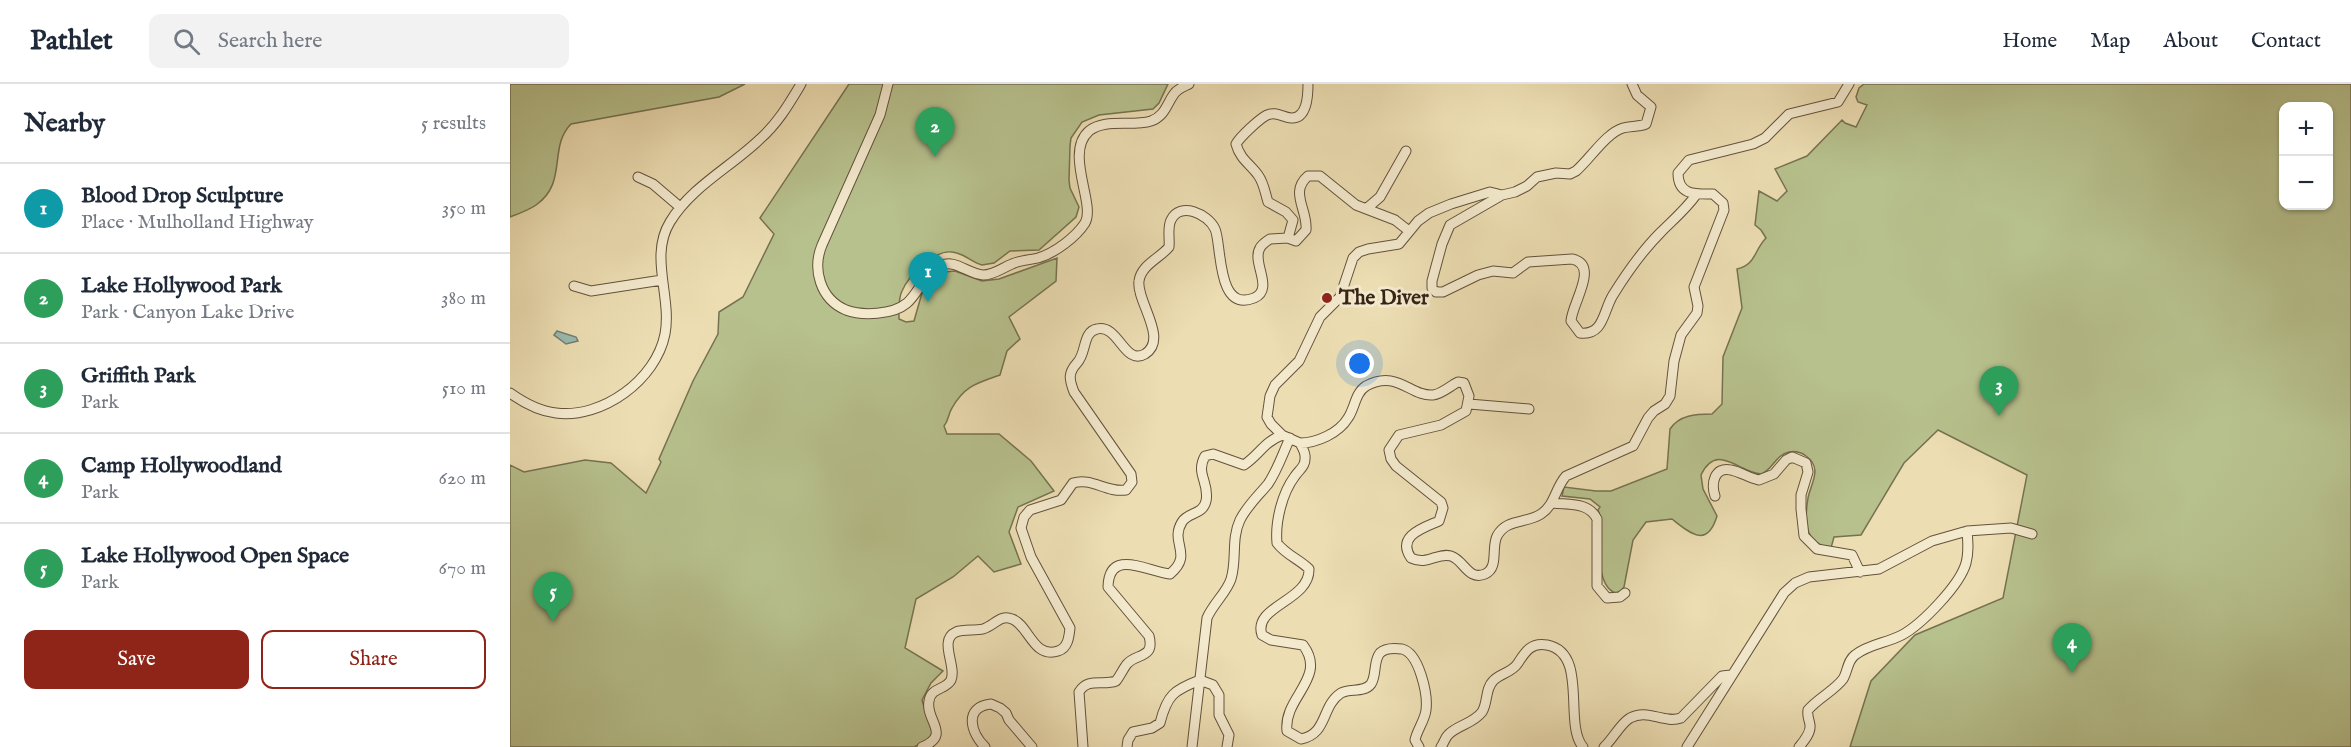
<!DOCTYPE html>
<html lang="en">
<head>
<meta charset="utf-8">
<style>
	:root { --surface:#fff; --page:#f2f2f3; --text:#1f2937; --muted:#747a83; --line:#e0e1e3; --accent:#8f2418 }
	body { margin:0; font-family:"IM FELL English",serif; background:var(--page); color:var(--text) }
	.controls { position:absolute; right:18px; top:18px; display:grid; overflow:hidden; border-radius:12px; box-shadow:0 2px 4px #0004 }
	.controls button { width:54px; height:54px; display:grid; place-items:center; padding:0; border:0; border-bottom:2px solid var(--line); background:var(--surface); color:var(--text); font:30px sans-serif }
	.you { position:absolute; left:850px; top:280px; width:21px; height:21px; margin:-15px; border:4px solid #fff; border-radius:50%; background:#1a73e8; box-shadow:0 0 0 9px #1a73e833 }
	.badge { display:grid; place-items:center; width:39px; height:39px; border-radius:50%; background:var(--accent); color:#fff; font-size:20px; font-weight:700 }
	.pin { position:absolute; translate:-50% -50px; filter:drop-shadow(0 2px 3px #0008) }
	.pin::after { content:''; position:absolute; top:32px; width:21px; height:18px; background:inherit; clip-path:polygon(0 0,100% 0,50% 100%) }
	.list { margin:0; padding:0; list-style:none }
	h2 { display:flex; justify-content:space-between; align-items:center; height:78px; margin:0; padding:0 24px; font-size:26px }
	h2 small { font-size:20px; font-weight:400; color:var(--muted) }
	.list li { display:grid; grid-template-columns:39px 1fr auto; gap:18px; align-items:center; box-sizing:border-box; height:90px; padding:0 24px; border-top:2px solid var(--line) }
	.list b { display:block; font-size:22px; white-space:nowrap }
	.list p { margin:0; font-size:20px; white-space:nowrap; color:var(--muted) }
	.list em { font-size:20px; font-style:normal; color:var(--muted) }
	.actions { display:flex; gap:12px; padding:18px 24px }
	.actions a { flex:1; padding:14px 0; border:2px solid var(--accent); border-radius:12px; text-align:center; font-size:21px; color:var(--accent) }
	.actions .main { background:var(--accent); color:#fff }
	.icon { flex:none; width:33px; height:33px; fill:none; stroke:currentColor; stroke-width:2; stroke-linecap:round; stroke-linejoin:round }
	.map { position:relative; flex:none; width:1841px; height:663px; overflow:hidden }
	header { display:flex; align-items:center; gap:36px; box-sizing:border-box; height:84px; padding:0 30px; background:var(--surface); border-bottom:2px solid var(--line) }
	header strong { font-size:28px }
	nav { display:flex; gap:33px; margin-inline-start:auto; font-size:21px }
	.search { width:420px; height:54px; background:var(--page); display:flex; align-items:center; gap:15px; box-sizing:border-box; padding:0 21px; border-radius:12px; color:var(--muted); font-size:22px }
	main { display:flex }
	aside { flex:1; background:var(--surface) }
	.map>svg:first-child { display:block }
	.green { fill:#b7c18d; stroke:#767251; stroke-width:1.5; fill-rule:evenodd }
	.water { fill:#99bbb1; stroke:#717f73; stroke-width:1.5 }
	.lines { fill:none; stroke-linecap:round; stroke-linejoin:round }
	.street-casing { stroke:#64523c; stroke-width:11 }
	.street { stroke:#f3e9cd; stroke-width:9 }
	.poi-dot { fill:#8f2418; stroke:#f3e9cd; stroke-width:2 }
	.labels { text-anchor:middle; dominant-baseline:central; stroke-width:6; stroke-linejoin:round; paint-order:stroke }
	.poi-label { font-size:21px; font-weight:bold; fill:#362415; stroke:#f3e9cd; text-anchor:start }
</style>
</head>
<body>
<header>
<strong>Pathlet</strong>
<div class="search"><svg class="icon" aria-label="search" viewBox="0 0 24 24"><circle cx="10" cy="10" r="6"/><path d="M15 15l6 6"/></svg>Search here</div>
<nav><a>Home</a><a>Map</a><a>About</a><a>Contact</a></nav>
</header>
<main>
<aside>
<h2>Nearby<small>5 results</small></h2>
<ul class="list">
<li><span class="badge" style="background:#0f9aa8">1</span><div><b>Blood Drop Sculpture</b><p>Place · Mulholland Highway</p></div><em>350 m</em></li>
<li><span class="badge" style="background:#2e9e5b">2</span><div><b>Lake Hollywood Park</b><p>Park · Canyon Lake Drive</p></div><em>380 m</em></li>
<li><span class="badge" style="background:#2e9e5b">3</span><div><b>Griffith Park</b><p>Park</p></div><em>510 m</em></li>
<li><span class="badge" style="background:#2e9e5b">4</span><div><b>Camp Hollywoodland</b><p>Park</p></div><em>620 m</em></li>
<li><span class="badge" style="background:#2e9e5b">5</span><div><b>Lake Hollywood Open Space</b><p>Park</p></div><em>670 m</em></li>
</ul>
<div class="actions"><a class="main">Save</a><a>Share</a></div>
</aside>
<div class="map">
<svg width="1841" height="663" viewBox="0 0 1841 663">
	<rect width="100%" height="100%" fill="#ecddb2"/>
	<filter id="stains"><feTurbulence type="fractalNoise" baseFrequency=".00333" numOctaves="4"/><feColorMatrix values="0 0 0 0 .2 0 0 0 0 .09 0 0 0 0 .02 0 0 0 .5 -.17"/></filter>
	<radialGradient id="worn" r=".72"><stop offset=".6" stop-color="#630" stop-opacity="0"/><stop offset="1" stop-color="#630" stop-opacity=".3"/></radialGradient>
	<path class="green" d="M 0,0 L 235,0 L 209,13 L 61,40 C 38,63 58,99 26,121 C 19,126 8,130 0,133 Z
		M 339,0 L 658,0 L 649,19 L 643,25 L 589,31 L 572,38 L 561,54 L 560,62 L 559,96 L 560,104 L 569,123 L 566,133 L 529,166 L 500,167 L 484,179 L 472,181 C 461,178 454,169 442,168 C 424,166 399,191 392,207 C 388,215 389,226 389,235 L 396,238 L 404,237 L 412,209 L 434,188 L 445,187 L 472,197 L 489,195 L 547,174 L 546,197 L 499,233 L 510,255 L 497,267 L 490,291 C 467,299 454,302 442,324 C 438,330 439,336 434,342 L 437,350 L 489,350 L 521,377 L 544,407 L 508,423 L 499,448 L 511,480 L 484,488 L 468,472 L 443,493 L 406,515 L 395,564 L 433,587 L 421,599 L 412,616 C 419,642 435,649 404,663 L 0,663 L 0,381 L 14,388 L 75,376 L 101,379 L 136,409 L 151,378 L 149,375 L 183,297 L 208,250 L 209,228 L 233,213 L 264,150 L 250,134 Z
		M 1354,0 L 1841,0 L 1841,663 L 1340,663 L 1361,597 L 1405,551 L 1493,514 L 1517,391 L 1428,346 L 1394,379 L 1351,451 L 1324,453 L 1321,464 C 1294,459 1294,438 1298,414 C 1301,399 1313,384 1296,372 C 1291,368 1285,367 1279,368 C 1265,371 1263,386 1251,390 C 1228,388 1207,358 1191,391 L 1193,405 L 1207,432 C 1197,465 1180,449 1162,435 L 1136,438 L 1123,456 L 1114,503 L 1111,507 L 1106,509 C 1084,503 1090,451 1090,432 L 1088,426 L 1090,423 L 1080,415 L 1052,412 L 1054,403 L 1086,407 L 1101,407 L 1157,385 L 1160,345 C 1169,331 1186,330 1202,330 L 1212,320 L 1213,273 L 1232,224 L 1227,185 C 1246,181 1244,166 1256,154 L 1251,146 L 1245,141 L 1249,107 L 1267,117 L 1277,107 L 1265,85 L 1297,72 L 1332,36 L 1335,39 L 1346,43 L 1357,21 L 1348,18 L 1346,13 L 1349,4 ZM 1774,22 L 1818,22 L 1818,122 L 1774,122 Z"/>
	<path class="water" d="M 47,247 L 66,253 L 68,257 L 56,260 L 44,251 Z"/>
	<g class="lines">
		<g class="street-casing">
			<path id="street" d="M 378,0 L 370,31 L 312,161 C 302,185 310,215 336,226 C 352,232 383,231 397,219 C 408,210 414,190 430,182 C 444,174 458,190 473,191 C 484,191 492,184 502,180 C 510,176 520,176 528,174 C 545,169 566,153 575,139 C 586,120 554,69 579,47 C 595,34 622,43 641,37 C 655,32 656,21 664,10 C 667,5 673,3 679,0
				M 128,93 L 143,100 L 170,123
				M 992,111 L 940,141 L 932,160 L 922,197 L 922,204 L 926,208 L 933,208 L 968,191 L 983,187 L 1003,189 L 1018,178 L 1062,175 C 1090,181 1062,219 1061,237 L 1070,249 C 1094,252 1093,227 1103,211 C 1116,190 1133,166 1151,148 C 1163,136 1176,125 1186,111
				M 856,125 L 870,113 L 896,67
				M 778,154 L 783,136 L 776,128 L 758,118 C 755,109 754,99 748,91 C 740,80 730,75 726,60 C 730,53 749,35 757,31 C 766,27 772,33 781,34 C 797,35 798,12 798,0
				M 64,202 L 81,207 L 152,196
				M 0,309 C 14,319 28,327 46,329 C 92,335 146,296 155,250 C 162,213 139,172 160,138 C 181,103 221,83 250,55 C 268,39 279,20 291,0
				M 959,320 L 1019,325
				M 772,351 L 761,340 L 757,333 L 760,312 L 765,301 L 789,277 L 810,233 L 830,213 L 843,174 L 849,168 L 858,165 L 889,160 L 908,137 L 919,129 L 941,120 L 980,108 L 992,111 L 1005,108 L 1017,102 L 1027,93 L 1046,89 L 1060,90 L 1066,87 C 1080,75 1096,49 1113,44 C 1121,42 1128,43 1136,40 L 1141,23 L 1127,11 L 1122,0
				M 790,359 C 807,359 829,349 838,334 C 845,324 845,309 856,302 C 887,285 901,313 923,311 C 932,310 940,302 948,298 L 954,299 L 959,312 L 956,327 L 931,341 L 889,351 L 879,366 L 881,375 L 886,382 L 931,418 L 933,424 L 929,437 C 913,444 886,452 901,474 C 918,482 927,468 941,472 C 954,476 958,497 975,490 C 989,484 981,464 987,452 C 997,434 1016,440 1031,430 C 1045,421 1045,404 1056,392 L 1123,362 L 1138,334 L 1144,327 L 1155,320 L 1160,312 L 1164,277 L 1171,251 L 1187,229 L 1188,222 L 1184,203 L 1214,126 L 1213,119 L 1203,110 C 1186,110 1168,112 1168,89 L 1179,76 L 1243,60 L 1255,54 L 1279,30 L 1328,18 L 1339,0
				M 1205,412 C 1201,400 1204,382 1221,386 C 1231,388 1239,394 1249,396 L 1264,390 L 1276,376 L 1282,373 L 1296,379 L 1298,388 L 1291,411 L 1291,425 L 1294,452 L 1307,465 L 1342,471 L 1350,488
				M 1043,419 C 1059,421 1079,418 1087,435 L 1087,502 L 1097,514 L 1110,513 L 1115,509
				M 412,663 C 442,651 415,636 419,617 C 421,603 436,606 441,596 C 447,582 428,556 446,548 C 454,545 465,547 473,545 C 484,542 490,530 502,535 C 519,541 523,575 548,567 C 558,564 559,553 560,544 L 521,473 L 511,444 L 514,433 L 520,426 L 551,416 L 563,399 C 582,393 596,409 616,406 L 622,398 L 621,390 L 564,308 C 559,295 558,289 567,279 C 577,269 572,248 587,245 C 609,240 614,282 635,270 C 659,255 626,217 629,197 C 631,181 650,174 659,163 C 660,154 657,144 661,136 C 670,117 698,130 705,145 C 712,160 706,229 744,214 C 765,205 741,178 750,164 C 752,160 757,157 760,155 L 778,154 L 786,157 L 796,146 C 798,126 779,108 798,92 L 810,92 L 846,121 L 885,136 L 899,147
				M 475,663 C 461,649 453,623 481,620 L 490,624 L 496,629 L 499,636 L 522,663
				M 573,663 L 569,608 C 578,593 593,602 606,597 C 610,592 613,585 617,580 C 626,569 645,575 639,552 L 598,503 C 599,463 638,488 660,490 C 684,470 659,459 672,438 C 678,428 693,431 696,417 C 700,399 685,390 695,372 L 703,370 L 734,381 C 749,371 754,358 772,351 L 790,359 C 792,363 795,368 795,372 C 796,382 790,385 785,392 C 772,409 765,438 767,459 C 776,471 789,475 799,485 C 800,517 742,522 752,551 L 761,556 L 793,561 C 818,594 773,613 777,647 L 791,655 C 818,650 811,622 831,609 C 840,604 854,609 861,600 C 867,591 863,577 870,569 C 875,564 885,564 892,565 C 909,569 918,610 916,626 C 915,636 907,646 905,656 L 909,663
				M 617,663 L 618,656 L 623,648 L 642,644 L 650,639 C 657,611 664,606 690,596 L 703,601 L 709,611 L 709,631 L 719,651 L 717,663
				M 682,663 L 697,534 C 703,520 717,508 721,495 C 727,476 721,455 730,436 C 737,422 748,412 758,400 C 767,387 773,369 780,354
				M 931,663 C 934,659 935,654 938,651 C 947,641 963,640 972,628 C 978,619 975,605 983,597 C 990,589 1002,589 1008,579 C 1015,568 1021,558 1037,561 C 1079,569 1053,640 1073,663
				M 1094,663 C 1103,655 1110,640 1120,634 C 1138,624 1153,640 1171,634 L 1212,592 L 1221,591
				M 1177,663 L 1274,509 L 1285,499 L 1299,493 L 1369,485 L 1422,457 L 1457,447 L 1501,444 L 1522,450
				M 1289,663 C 1294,657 1301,649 1300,641 C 1299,634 1297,633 1298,626 C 1308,614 1324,607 1333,595 C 1338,587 1337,577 1345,571 C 1359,560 1377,559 1392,551 C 1412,540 1450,501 1456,479 C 1459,468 1458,458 1457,447"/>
		</g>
		<use href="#street" class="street"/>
	</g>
	<circle class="poi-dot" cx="817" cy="214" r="6"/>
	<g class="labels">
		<g class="poi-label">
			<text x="829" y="214">The Diver</text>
		</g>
	</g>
	<rect width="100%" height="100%" filter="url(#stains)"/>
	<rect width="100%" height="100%" fill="url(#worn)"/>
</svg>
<div class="controls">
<button>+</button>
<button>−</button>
</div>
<div class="you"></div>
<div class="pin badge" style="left:418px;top:218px;background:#0f9aa8">1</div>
<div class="pin badge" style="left:425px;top:73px;background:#2e9e5b">2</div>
<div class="pin badge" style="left:1489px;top:332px;background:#2e9e5b">3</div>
<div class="pin badge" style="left:1562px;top:589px;background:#2e9e5b">4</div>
<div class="pin badge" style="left:43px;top:538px;background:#2e9e5b">5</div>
</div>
</main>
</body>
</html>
